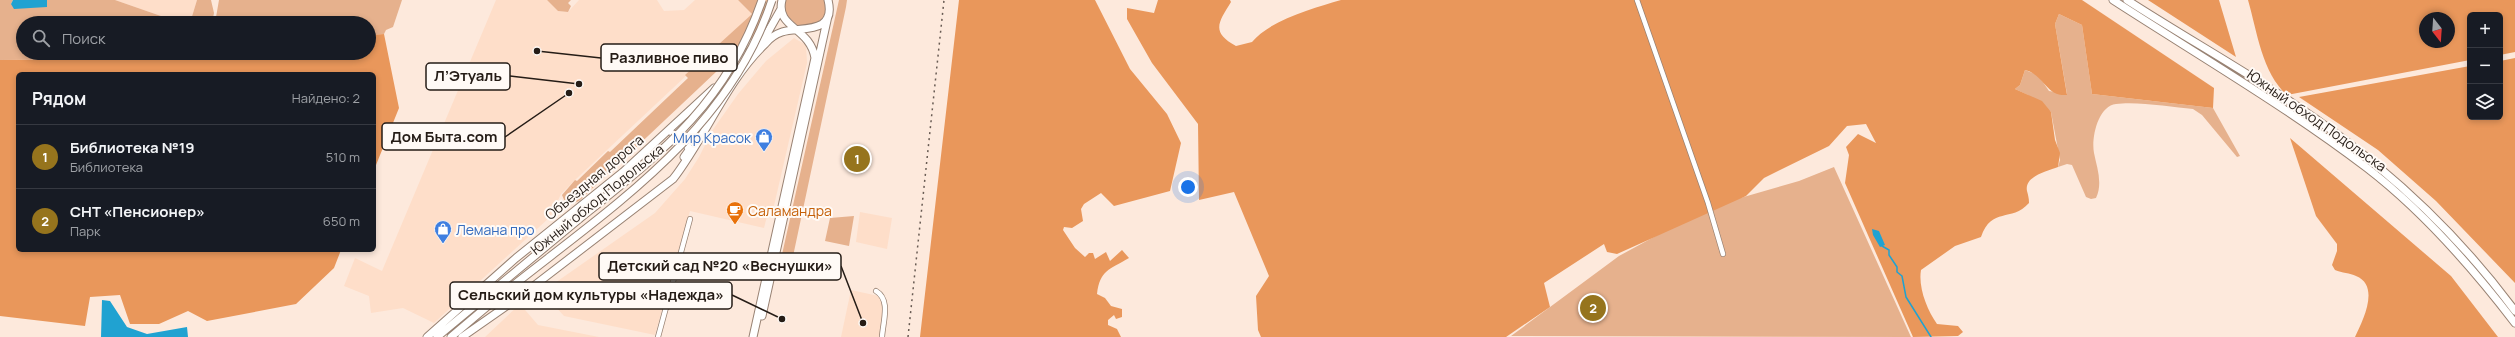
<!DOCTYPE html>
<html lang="ru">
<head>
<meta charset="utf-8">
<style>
	:root { --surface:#171b24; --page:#20242c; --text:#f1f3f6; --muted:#9ea1a6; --line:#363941; --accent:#96741d }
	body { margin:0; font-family:Manrope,sans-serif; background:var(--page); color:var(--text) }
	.controls { position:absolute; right:12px; top:12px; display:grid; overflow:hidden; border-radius:6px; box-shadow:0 2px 6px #0003 }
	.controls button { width:36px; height:36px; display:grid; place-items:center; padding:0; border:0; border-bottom:1px solid var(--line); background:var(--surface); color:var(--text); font:20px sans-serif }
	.compass { position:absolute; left:2419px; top:12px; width:36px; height:36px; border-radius:50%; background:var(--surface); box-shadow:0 2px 6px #0003; rotate:163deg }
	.you { position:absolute; left:1188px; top:187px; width:14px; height:14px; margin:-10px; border:3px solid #fff; border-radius:50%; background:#1a73e8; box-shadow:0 0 0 6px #1a73e833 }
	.badge { display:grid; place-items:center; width:26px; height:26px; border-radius:50%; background:var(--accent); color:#fff; font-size:13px; font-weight:700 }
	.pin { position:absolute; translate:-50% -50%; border:2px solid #fff; box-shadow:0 1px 4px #0006 }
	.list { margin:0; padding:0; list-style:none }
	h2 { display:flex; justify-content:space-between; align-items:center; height:52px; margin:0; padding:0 16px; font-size:17px }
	h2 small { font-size:13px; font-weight:400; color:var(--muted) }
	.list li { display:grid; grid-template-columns:26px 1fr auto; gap:12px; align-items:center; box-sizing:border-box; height:64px; padding:0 16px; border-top:1px solid var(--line) }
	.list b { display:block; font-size:15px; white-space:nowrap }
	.list p { margin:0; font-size:13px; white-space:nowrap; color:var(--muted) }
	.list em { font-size:13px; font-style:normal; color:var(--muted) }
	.icon { flex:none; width:22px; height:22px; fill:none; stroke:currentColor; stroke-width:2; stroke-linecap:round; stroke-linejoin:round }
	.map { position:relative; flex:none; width:2515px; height:337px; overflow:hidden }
	.search { position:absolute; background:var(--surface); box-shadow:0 2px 6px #0003; left:16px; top:16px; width:360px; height:44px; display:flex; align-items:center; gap:10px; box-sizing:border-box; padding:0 14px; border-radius:22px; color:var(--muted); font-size:15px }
	.panel { position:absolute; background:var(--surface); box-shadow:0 2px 6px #0003; left:16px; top:72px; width:360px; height:180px; border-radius:6px }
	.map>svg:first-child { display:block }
	.built { fill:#fedec9 }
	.green { fill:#e6b18d }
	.forest { fill:#e9975b; fill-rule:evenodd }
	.water { fill:#20a2d1 }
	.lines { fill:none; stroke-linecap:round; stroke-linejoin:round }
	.stream { stroke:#20a2d1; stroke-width:1.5 }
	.minor-casing { stroke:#988273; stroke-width:6 }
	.primary-casing { stroke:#988273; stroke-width:9 }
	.minor { stroke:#fff; stroke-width:4.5 }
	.primary { stroke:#fff; stroke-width:7 }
	.rail { stroke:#685b53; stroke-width:1.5; stroke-dasharray:2 4; stroke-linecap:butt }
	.primary-bridge-casing { stroke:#988273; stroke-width:9; stroke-linecap:butt }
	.primary-bridge { stroke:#fff; stroke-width:7 }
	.labels { text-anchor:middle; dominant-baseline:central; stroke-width:4; stroke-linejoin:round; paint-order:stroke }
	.street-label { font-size:14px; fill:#251c16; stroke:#fffaf6 }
	.shop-label { font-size:14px; fill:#366cbe; stroke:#fffaf6; text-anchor:end }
	.food-label { font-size:14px; fill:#c56008; stroke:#fffaf6; text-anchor:start }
	.leader { fill:none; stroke:#251c16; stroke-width:1.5 }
	.callout-dot { fill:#251c16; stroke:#fffaf6; stroke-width:1.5 }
	.callout { fill:#fffaf6; stroke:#251c16; stroke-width:1.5 }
	.callout-label { font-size:15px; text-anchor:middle; font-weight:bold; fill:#251c16 }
</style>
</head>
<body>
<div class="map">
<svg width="2515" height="337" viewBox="0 0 2515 337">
	<rect width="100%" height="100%" fill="#fde9dc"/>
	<path class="built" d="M 115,0 L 197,0 L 190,23 L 181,23 Z
		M 496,0 L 547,0 L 558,11 L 568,12 L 579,0 L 657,0 L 664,11 L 684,10 L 695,0 L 738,0 L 752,14 L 575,180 L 561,194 L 550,217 L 434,323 L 403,308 L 371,313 L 369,296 L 344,286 L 355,258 L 382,271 Z
		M 794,38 L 806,45 L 807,63 L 773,210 L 767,216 L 764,228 L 690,211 L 655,335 L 564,316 L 542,292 L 655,213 L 685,179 L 699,157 L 712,131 L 738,94 L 766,61 Z
		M 860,212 L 892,218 L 887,249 L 856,242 Z
		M 851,290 L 883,297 L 884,310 L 880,337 L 841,337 Z
		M 520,304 L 538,325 L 599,337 L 485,337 Z"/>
	<path class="green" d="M 0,0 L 13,0 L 11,4 L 47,7 L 47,0 L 115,0 L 181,23 L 23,23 L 23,53 L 204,53 L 203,58 L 0,60 Z
		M 197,0 L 211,0 L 214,13 L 212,23 L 190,23 Z
		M 219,0 L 402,0 L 393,27 L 386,30 L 384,34 L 369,35 L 369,23 L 215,23 Z
		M 547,0 L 571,0 L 568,3 L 571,6 L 568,12 L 558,11 Z
		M 738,0 L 767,0 L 771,13 L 767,24 L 579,201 L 572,204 L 565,202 L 562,195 L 575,180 L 577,181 L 608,151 L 610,152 L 688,78 L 685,75 L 752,14 Z
		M 785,0 L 825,0 C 831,20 814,26 798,26 L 785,14 Z
		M 839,0 L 847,0 L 846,7 L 792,261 L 781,259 Z
		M 2059,14 L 2082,25 L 2092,94 L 2213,108 L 2240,156 L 2237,157 L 2202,115 L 2193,109 C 2172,107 2136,101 2116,104 C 2098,106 2091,138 2094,153 C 2097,168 2103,183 2096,198 L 2091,199 L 2086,197 L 2072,165 L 2067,164 L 2058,167 L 2060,160 L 2051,112 L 2028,95 L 2015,89 L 2020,85 L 2025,70 L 2038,75 L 2049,91 L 2067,94 L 2055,24 Z
		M 1834,167 L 1911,337 L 1511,336 L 1619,256 L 1709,207 L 1799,181 Z
		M 854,216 L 849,246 L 825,241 L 830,218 Z"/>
	<path class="forest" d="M 959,0 L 1095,0 L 1130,69 L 1167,114 L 1181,143 L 1170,191 L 1114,206 L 1101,193 L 1084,204 L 1081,209 L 1083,221 L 1072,228 L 1064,227 L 1063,230 L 1075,248 L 1085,257 L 1089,253 L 1093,253 L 1095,259 L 1106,252 L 1110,261 L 1122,250 L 1129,258 C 1109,270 1100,270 1097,294 L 1105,298 L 1111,306 L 1122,309 L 1122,317 L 1116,319 L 1114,315 L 1108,320 L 1108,325 L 1117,329 L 1121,337 L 920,337 Z
		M 1158,0 L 1230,0 L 1231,2 C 1218,23 1211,32 1236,46 L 1252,42 C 1270,20 1314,8 1341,0 L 2082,0 L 2214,88 L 2213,108 L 2092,94 L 2082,25 L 2059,14 L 2055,24 L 2067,95 C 2046,97 2044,74 2025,70 L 2020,85 L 2015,89 L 2042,101 L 2051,112 L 2055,140 L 2060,153 L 2058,167 C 2048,171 2024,176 2027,191 C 2028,195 2029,198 2029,203 C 2011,223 1992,206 1981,237 L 1955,246 L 1921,270 C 1918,287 1927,310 1937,324 L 1958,326 L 1963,332 L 1958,336 L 1913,337 L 1845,183 L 1849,155 L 1846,147 L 1858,134 L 1876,143 L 1866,124 L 1847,126 L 1829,146 L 1764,178 L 1746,196 L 1617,254 L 1607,252 L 1604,244 L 1544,283 L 1550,307 L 1506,337 L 1261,337 L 1258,330 L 1256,296 L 1269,276 L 1234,192 L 1199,200 L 1198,124 L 1152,63 L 1127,19 L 1127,8 L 1154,13 Z
		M 2148,0 L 2219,0 L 2236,57 Z
		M 2248,0 L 2515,0 L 2515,52 L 2500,55 L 2500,15 L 2470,15 L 2470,60 L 2287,95 C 2262,73 2257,31 2248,0 ZM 2425,18 L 2449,18 L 2449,42 L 2425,42 Z
		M 384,34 L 399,108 L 374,170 L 374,74 L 18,74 L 18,250 L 341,250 L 334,268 L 296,304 L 207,321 L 188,311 L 159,324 L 130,324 L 120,295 L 90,297 L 85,326 L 0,316 L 0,60 L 203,58 L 205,53 L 369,53 L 369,35 Z
		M 2515,58 L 2515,283 L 2436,201 L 2378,150 L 2299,97 L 2470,66 L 2470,117 L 2500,117 L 2500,61 Z
		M 2290,138 L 2451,276 L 2498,337 L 2355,337 C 2362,322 2381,286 2356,276 C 2350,273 2342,273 2335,270 L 2332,265 L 2337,251 L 2337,244 L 2316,216 Z"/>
	<path class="water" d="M 13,0 L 47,0 L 47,7 L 14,9 L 11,4 Z
		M 1872,229 L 1879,231 L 1885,245 L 1880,247 L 1873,235 Z
		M 102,300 L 110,301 L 127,327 L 147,334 L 187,327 L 188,337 L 101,337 Z"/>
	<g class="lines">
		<path class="stream" d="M 1882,246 L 1889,250 L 1889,255 L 1897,267 L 1897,272 L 1902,276 L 1906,297 L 1931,337"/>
		<g class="minor-casing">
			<path id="minor" d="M 1637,0 L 1708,203 L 1723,254
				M 876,291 C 891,300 883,321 882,337
				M 658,337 L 690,219"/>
		</g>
		<g class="primary-casing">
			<path id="primary" d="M 2113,0 C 2198,55 2287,107 2367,168 C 2423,211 2472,267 2515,323
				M 2127,0 C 2209,53 2301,101 2376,165 C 2428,208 2475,257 2515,311
				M 728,74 L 768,32 L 781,9
				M 673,134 L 685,139 L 689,150 L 684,157
				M 762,316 L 828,16
				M 427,337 L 516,258 L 623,172 L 714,88
				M 437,337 L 579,219
				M 451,337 L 490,304
				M 462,337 L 518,298 L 673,179 C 705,138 727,80 765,44 C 769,39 776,34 782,32 C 798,26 837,36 828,0
				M 753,337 L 815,58 C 810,27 775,28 782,0"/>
		</g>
		<use href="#minor" class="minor"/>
		<use href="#primary" class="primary"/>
		<path class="rail" d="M 908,337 L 944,0"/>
		<g class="primary-bridge-casing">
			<path id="primary-bridge" d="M 579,219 C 660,154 727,103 762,0
				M 490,304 C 597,216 727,139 772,0"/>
		</g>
		<use href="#primary-bridge" class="primary-bridge"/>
	</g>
	<defs>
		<g id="shop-pin" transform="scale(0.9)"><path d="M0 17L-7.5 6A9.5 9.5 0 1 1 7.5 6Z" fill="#3f7fe0" stroke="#fffaf6"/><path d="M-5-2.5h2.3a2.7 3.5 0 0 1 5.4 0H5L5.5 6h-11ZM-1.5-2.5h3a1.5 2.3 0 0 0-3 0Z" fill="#fff"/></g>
		<g id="cafe-pin" transform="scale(0.9)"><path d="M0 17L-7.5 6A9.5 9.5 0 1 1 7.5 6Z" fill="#e8710a" stroke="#fffaf6"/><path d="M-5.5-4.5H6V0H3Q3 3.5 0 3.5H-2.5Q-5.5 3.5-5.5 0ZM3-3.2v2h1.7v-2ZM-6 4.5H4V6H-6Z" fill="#fff"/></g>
	</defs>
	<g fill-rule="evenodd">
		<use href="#shop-pin" x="764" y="137"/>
		<use href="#cafe-pin" x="735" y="210"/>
		<use href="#shop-pin" x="443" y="229"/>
	</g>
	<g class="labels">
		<g class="street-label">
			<text transform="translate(2317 120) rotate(35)">Южный обход Подольска</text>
			<text transform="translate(594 177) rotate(-40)">Объездная дорога</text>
			<text transform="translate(597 199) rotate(-39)">Южный обход Подольска</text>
		</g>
		<g class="shop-label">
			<text x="751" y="137">Мир Красок</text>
			<text x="456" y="229" text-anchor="start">Лемана про</text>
		</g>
		<g class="food-label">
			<text x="748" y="210">Саламандра</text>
		</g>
	</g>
	<path class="leader" d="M537 51L601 58M579 84L510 76M569 93L505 137M863 323L841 266M782 319L732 295"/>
	<g class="callout-dot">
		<circle cx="537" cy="51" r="4"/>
		<circle cx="579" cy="84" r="4"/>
		<circle cx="569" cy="93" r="4"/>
		<circle cx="863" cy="323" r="4"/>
		<circle cx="782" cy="319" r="4"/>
	</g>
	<g class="callout">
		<rect x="601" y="44" width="136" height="27" rx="4"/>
		<rect x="426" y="63" width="84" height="27" rx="4"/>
		<rect x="382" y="123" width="123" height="27" rx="4"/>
		<rect x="599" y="253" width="242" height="27" rx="4"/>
		<rect x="450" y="282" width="282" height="27" rx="4"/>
	</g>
	<g class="callout-label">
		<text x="669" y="63">Разливное пиво</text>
		<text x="468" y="81">Л’Этуаль</text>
		<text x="444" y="142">Дом Быта.com</text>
		<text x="720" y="271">Детский сад №20 «Веснушки»</text>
		<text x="591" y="300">Сельский дом культуры «Надежда»</text>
	</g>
</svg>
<div class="controls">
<button>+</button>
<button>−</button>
<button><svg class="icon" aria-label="layers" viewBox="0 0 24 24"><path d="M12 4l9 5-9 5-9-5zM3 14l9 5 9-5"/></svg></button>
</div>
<svg class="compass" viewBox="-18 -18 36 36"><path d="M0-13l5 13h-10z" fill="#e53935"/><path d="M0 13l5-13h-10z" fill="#9ea1a6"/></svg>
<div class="you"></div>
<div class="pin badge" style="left:857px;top:159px">1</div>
<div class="pin badge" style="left:1593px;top:308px">2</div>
<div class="search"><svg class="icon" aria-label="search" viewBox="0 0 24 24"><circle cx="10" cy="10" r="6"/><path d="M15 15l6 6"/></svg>Поиск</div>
<section class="panel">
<h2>Рядом<small>Найдено: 2</small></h2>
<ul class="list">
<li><span class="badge">1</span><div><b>Библиотека №19</b><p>Библиотека</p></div><em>510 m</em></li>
<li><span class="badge">2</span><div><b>СНТ «Пенсионер»</b><p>Парк</p></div><em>650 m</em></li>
</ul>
</section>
</div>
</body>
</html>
